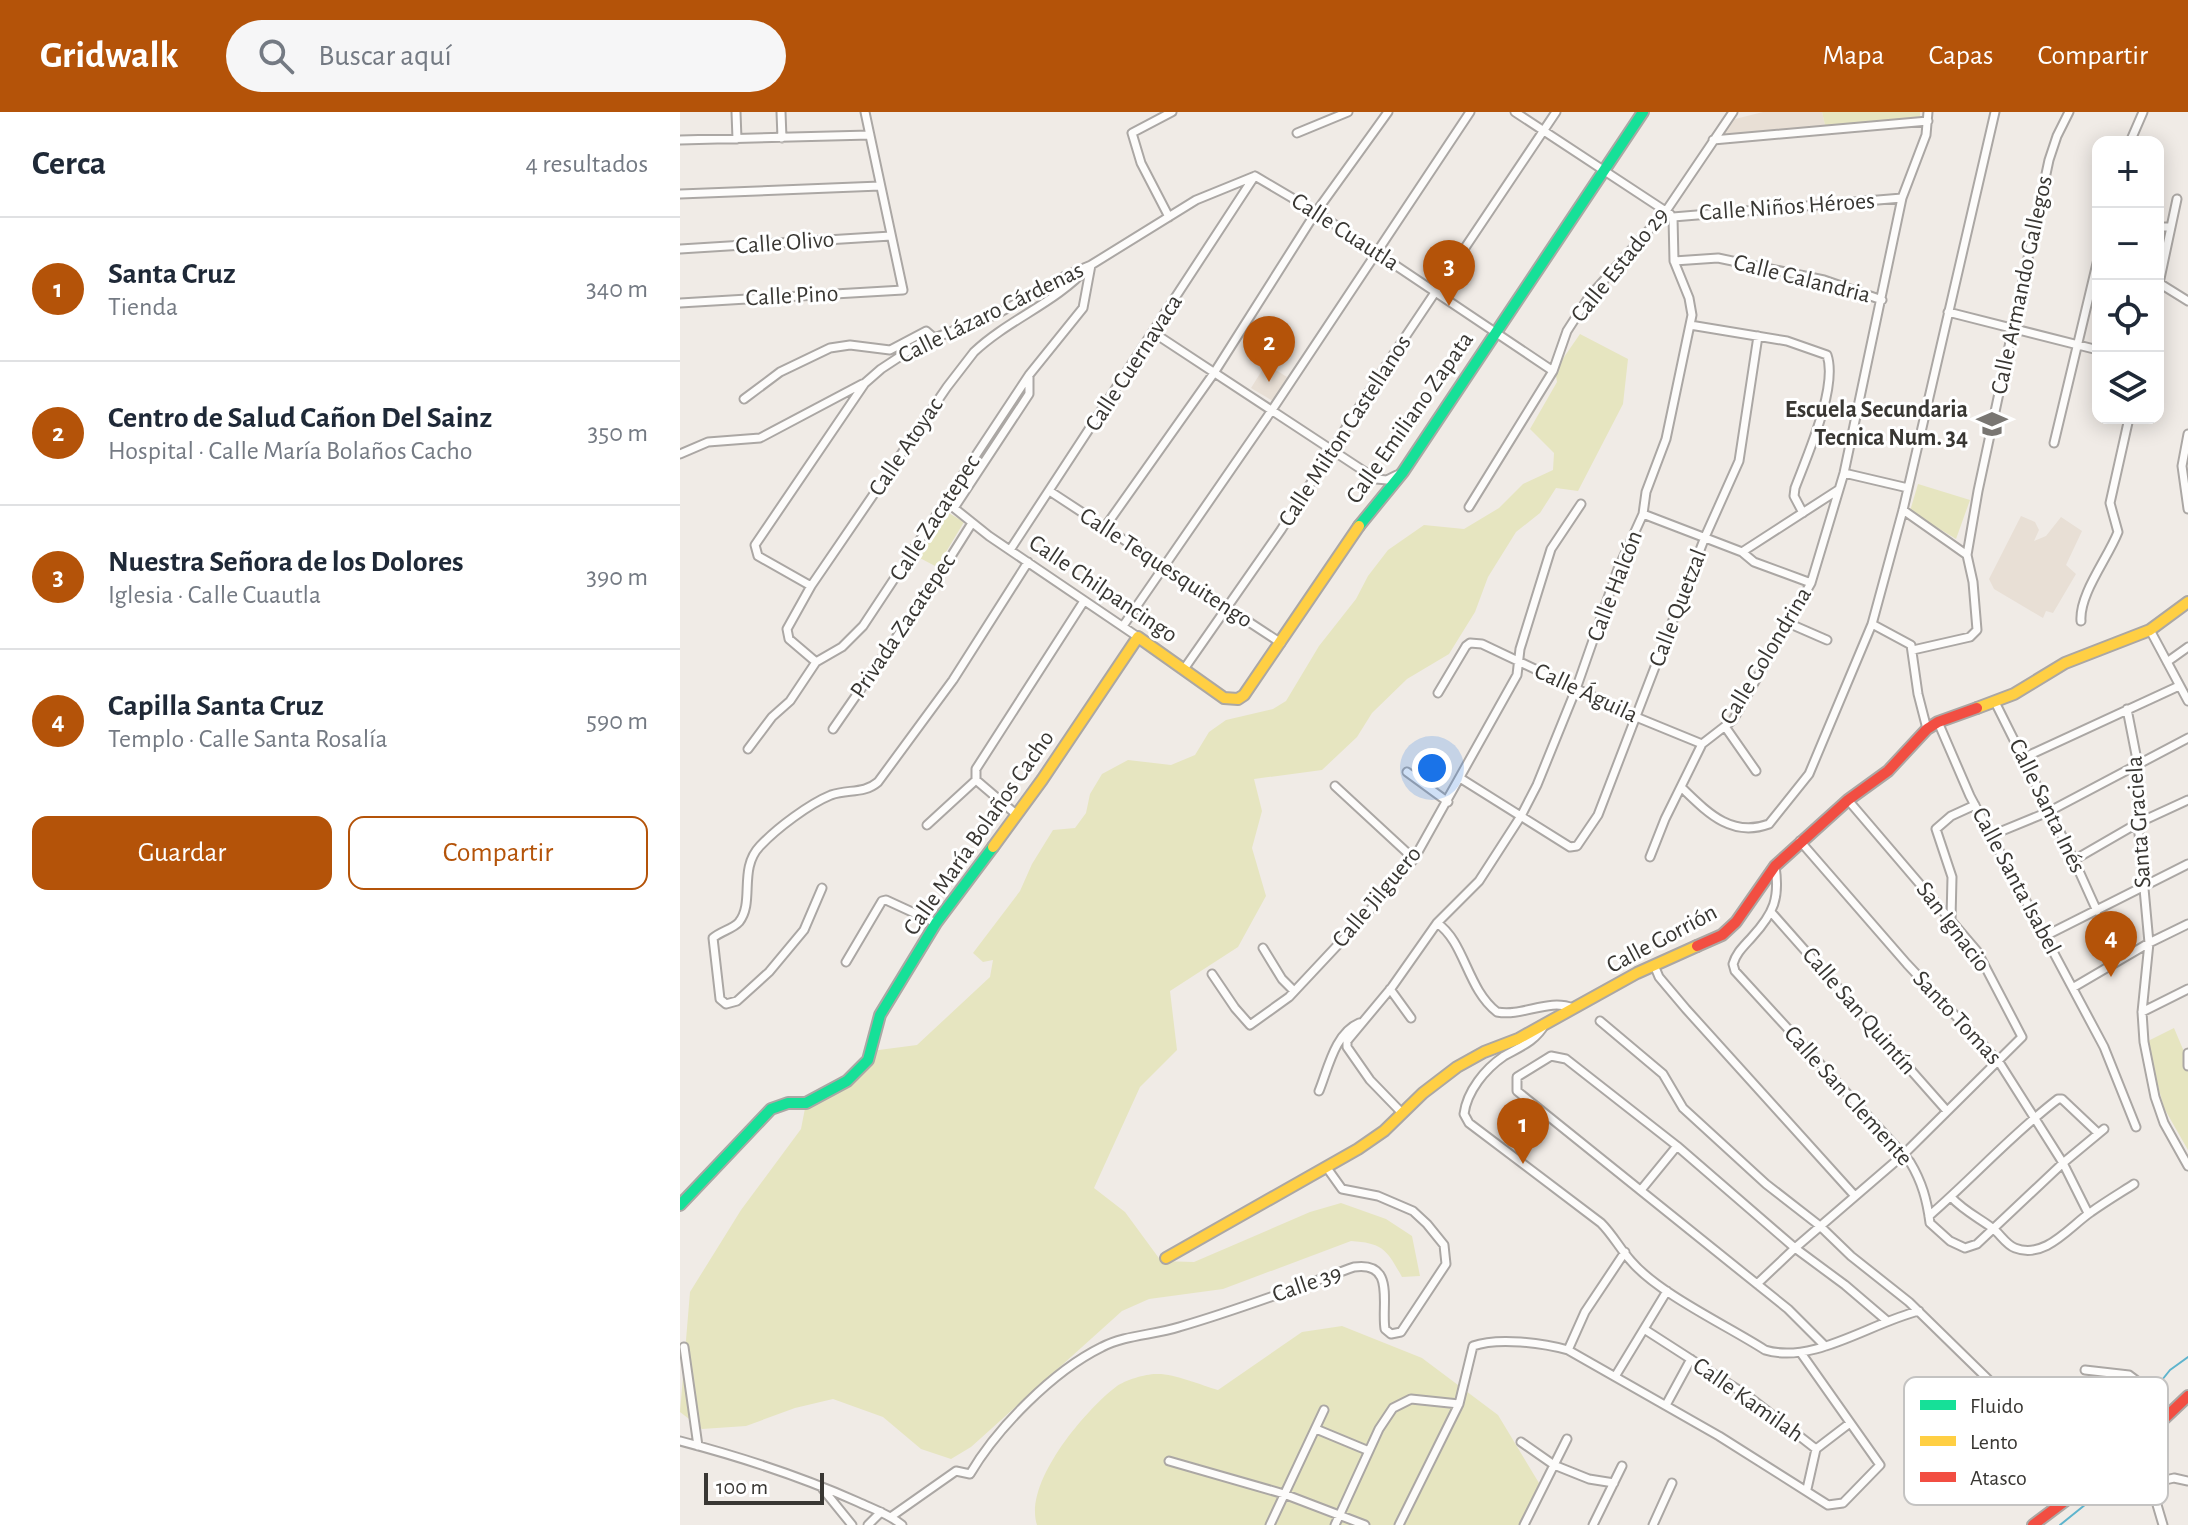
<!DOCTYPE html>
<html lang="es">
<head>
<meta charset="utf-8">
<style>
	:root { --surface:#fff; --page:#f6f6f7; --text:#1f2937; --muted:#747a83; --line:#e0e1e3; --accent:#b45309 }
	body { margin:0; font-family:"Alegreya Sans",sans-serif; background:var(--page); color:var(--text) }
	.controls { position:absolute; right:24px; top:24px; display:grid; overflow:hidden; border-radius:16px; box-shadow:0 4px 20px #0003 }
	.controls button { width:72px; height:72px; display:grid; place-items:center; padding:0; border:0; border-bottom:2px solid var(--line); background:var(--surface); color:var(--text); font:40px sans-serif }
	.scale { position:absolute; left:24px; bottom:20px; width:120px; box-sizing:border-box; padding-left:8px; border:4px solid #393733; border-top:0; font-size:22px; line-height:28px; white-space:nowrap; color:#393733; -webkit-text-stroke:6px #fff; paint-order:stroke }
	.you { position:absolute; left:752px; top:656px; width:28px; height:28px; margin:-20px; border:6px solid #fff; border-radius:50%; background:#1a73e8; box-shadow:0 0 0 12px #1a73e833 }
	.badge { display:grid; place-items:center; width:52px; height:52px; border-radius:50%; background:var(--accent); color:#fff; font-size:26px; font-weight:700 }
	.pin { position:absolute; translate:-50% -66px; filter:drop-shadow(0 2px 4px #0008) }
	.pin::after { content:''; position:absolute; top:42px; width:28px; height:24px; background:inherit; clip-path:polygon(0 0,100% 0,50% 100%) }
	.list { margin:0; padding:0; list-style:none }
	h2 { display:flex; justify-content:space-between; align-items:center; height:104px; margin:0; padding:0 32px; font-size:34px }
	h2 small { font-size:26px; font-weight:400; color:var(--muted) }
	.list li { display:grid; grid-template-columns:52px 1fr auto; gap:24px; align-items:center; box-sizing:border-box; height:144px; padding:0 32px; border-top:2px solid var(--line) }
	.list b { display:block; font-size:30px; white-space:nowrap }
	.list p { margin:0; font-size:26px; white-space:nowrap; color:var(--muted) }
	.list em { font-size:26px; font-style:normal; color:var(--muted) }
	.actions { display:flex; gap:16px; padding:24px 32px }
	.actions a { flex:1; padding:18px 0; border:2px solid var(--accent); border-radius:16px; text-align:center; font-size:28px; color:var(--accent) }
	.actions .main { background:var(--accent); color:#fff }
	.icon { flex:none; width:44px; height:44px; fill:none; stroke:currentColor; stroke-width:2; stroke-linecap:round; stroke-linejoin:round }
	.map { position:relative; flex:none; width:1508px; height:1413px; overflow:hidden }
	header { display:flex; align-items:center; gap:48px; box-sizing:border-box; height:112px; padding:0 40px; background:var(--accent); color:#fff }
	header strong { font-size:38px }
	nav { display:flex; gap:44px; margin-inline-start:auto; font-size:28px }
	.search { width:560px; height:72px; background:var(--page); display:flex; align-items:center; gap:20px; box-sizing:border-box; padding:0 28px; border-radius:44px; color:var(--muted); font-size:30px }
	main { display:flex }
	aside { flex:1; background:var(--surface) }
	.map>svg:first-child { display:block }
	.built { fill:#e8dfd5 }
	.green { fill:#e6e5c0 }
	.lines { fill:none; stroke-linecap:round; stroke-linejoin:round }
	.stream { stroke:#5eb4cd; stroke-width:2 }
	.street-casing { stroke:#aba7a4; stroke-width:11 }
	.fast-casing { stroke:#aba7a4; stroke-width:14 }
	.slow-casing { stroke:#aba7a4; stroke-width:14 }
	.jam-casing { stroke:#aba7a4; stroke-width:14 }
	.street { stroke:#fdfcfb; stroke-width:7 }
	.fast { stroke:#16e098; stroke-width:10 }
	.slow { stroke:#ffcf43; stroke-width:10 }
	.jam { stroke:#f24e42; stroke-width:10 }
	.labels { text-anchor:middle; dominant-baseline:central; stroke-width:6; stroke-linejoin:round; paint-order:stroke }
	.street-label { font-size:24px; fill:#393733; stroke:#fff }
	.poi-label { font-size:24px; font-weight:bold; fill:#393733; stroke:#fff; text-anchor:end }
	.key { fill:#fff; stroke:#c4c3c2; stroke-width:2 }
	.key-label { font-size:22px; fill:#393733 }
</style>
</head>
<body>
<header>
<strong>Gridwalk</strong>
<div class="search"><svg class="icon" aria-label="search" viewBox="0 0 24 24"><circle cx="10" cy="10" r="6"/><path d="M15 15l6 6"/></svg>Buscar aquí</div>
<nav><a>Mapa</a><a>Capas</a><a>Compartir</a></nav>
</header>
<main>
<aside>
<h2>Cerca<small>4 resultados</small></h2>
<ul class="list">
<li><span class="badge">1</span><div><b>Santa Cruz</b><p>Tienda</p></div><em>340 m</em></li>
<li><span class="badge">2</span><div><b>Centro de Salud Cañon Del Sainz</b><p>Hospital · Calle María Bolaños Cacho</p></div><em>350 m</em></li>
<li><span class="badge">3</span><div><b>Nuestra Señora de los Dolores</b><p>Iglesia · Calle Cuautla</p></div><em>390 m</em></li>
<li><span class="badge">4</span><div><b>Capilla Santa Cruz</b><p>Templo · Calle Santa Rosalía</p></div><em>590 m</em></li>
</ul>
<div class="actions"><a class="main">Guardar</a><a>Compartir</a></div>
</aside>
<div class="map">
<svg width="1508" height="1413" viewBox="0 0 1508 1413">
	<rect width="100%" height="100%" fill="#f0ebe6"/>
	<path class="built" d="M 1083,0 L 1142,0 L 1145,13 L 1032,28 L 1051,8 Z
		M 586,252 L 607,265 L 593,289 L 571,276 Z
		M 1341,404 L 1355,410 L 1359,418 L 1354,429 L 1366,424 L 1381,405 L 1402,419 L 1386,453 L 1396,462 L 1373,501 L 1366,499 L 1363,506 L 1314,477 L 1309,467 Z"/>
	<path class="green" d="M 1142,0 L 1240,0 L 1240,7 L 1145,13 Z
		M 900,222 L 948,247 L 943,292 L 898,379 L 876,376 L 860,401 L 836,420 L 808,465 L 795,500 L 769,542 L 727,567 L 692,601 L 677,625 L 642,658 L 574,667 L 582,699 L 572,736 L 586,784 L 558,835 L 490,879 L 497,938 L 460,975 L 414,1076 L 445,1100 L 481,1149 L 514,1150 L 630,1100 L 661,1091 L 706,1107 L 732,1124 L 740,1164 L 722,1165 C 707,1138 703,1131 671,1129 L 543,1177 L 469,1187 L 442,1199 L 291,1335 L 271,1347 L 241,1337 L 203,1305 L 153,1287 L 115,1296 L 66,1314 L 22,1317 L 0,1300 L 10,1180 L 61,1098 L 121,1017 L 126,991 L 167,969 L 191,939 L 237,933 L 310,865 L 313,848 L 303,850 L 293,841 L 340,779 L 352,752 L 373,718 L 395,716 L 406,701 L 410,682 L 422,662 L 448,648 L 491,653 L 515,643 L 529,620 L 546,608 L 593,597 L 606,589 L 639,534 L 676,487 L 688,464 L 708,438 L 744,413 L 784,417 L 819,396 L 843,372 L 873,358 L 874,341 L 850,317 L 877,270 L 875,258 Z
		M 1238,372 L 1290,388 L 1276,427 L 1230,399 Z
		M 267,400 L 284,410 L 257,455 L 236,444 Z
		M 1494,916 L 1505,942 L 1505,952 L 1508,960 L 1508,1038 L 1484,996 L 1466,930 Z
		M 662,1214 L 742,1246 L 818,1303 L 862,1376 L 846,1413 L 357,1413 C 343,1371 405,1298 437,1274 C 445,1268 468,1261 478,1262 C 495,1262 521,1273 538,1278 L 622,1220 Z"/>
	<g class="lines">
		<path class="stream" d="M 1466,1288 L 1490,1258 L 1508,1245
			M 1459,1319 L 1461,1297
			M 1380,1413 L 1411,1388 L 1452,1369 L 1457,1337"/>
		<g class="street-casing">
			<path id="street" d="M 56,0 L 57,27
				M 101,0 L 102,26
				M 835,0 L 990,102
				M 617,21 L 668,0
				M 0,28 L 190,23
				M 1033,28 L 1248,9
				M 1450,30 L 1463,0
				M 575,64 L 636,100 L 873,259
				M 0,82 L 200,74
				M 489,105 L 461,51 L 452,21 L 492,0
				M 993,105 L 1222,86
				M 1478,115 L 1491,115
				M 0,137 L 211,124
				M 994,149 L 1038,146 L 1144,168 L 1202,188
				M 1479,171 L 1508,189
				M 1478,176 L 1497,87
				M 0,191 L 223,178 L 185,0
				M 1268,200 L 1418,238
				M 1010,213 L 1107,229 L 1147,243 C 1158,275 1127,344 1115,376 L 1114,384 L 1123,401
				M 474,221 L 696,367 L 707,368 L 717,363
				M 349,263 L 349,282 L 274,396 L 309,424 L 458,525
				M 64,287 L 100,260 L 150,236 L 170,233 L 210,238 L 246,219 L 253,225
				M 1508,322 L 1502,354 L 1508,397
				M 1374,331 L 1418,147
				M 0,342 L 28,330 L 80,326 L 182,272
				M 1164,361 L 1228,376
				M 371,380 L 601,531
				M 789,395 L 873,259 L 887,219 L 909,185 L 986,99 L 1053,0
				M 1223,398 L 1287,443
				M 963,402 L 1062,440 L 1074,450 L 1131,471
				M 425,415 L 534,261 L 636,100 L 708,0
				M 330,438 L 574,65
				M 1062,440 L 1158,378
				M 131,474 L 78,444 L 75,433 L 185,271 L 201,257 L 239,232 L 317,202 L 385,164 L 411,153 L 516,88 L 575,64
				M 1401,509 C 1399,482 1428,446 1438,420 L 1430,391 L 1449,306
				M 1108,511 L 1147,528
				M 1192,512 L 1231,533 L 1238,582 L 1247,617
				M 443,514 L 592,298 L 790,0
				M 1470,518 L 1508,589
				M 1233,538 L 1290,525 L 1297,518 L 1293,470 L 1287,443 L 1298,379 L 1369,48 L 1377,24 L 1389,0
				M 136,550 L 109,527 L 107,517 L 131,474 L 267,275 L 294,240 C 329,207 376,191 409,154
				M 1487,550 L 1508,535
				M 504,557 L 601,418 L 699,264 L 876,0
				M 758,581 L 786,534 L 790,531 L 802,532 L 956,605 L 1022,632
				M 1315,590 L 1394,748 L 1417,799
				M 1447,597 L 1458,653 L 1458,711 L 1469,831 L 1462,900 L 1464,930 L 1475,985 L 1484,1011 L 1508,1054
				M 1258,610 L 1290,684 L 1424,935 L 1456,1015
				M 1046,616 L 1076,659
				M 153,617 L 258,465 L 292,411
				M 68,637 L 92,605 L 110,589 L 136,550 L 162,535 L 183,514 L 349,263 L 403,196 L 411,153
				M 1343,646 L 1499,574
				M 727,660 L 768,690
				M 780,666 L 890,735 L 897,734 L 918,703 L 1025,425 L 1059,349 L 1078,224
				M 296,668 L 296,657 L 404,489
				M 296,668 L 337,703
				M 655,674 L 734,747
				M 1002,676 C 1027,700 1051,726 1089,712 L 1129,662 L 1192,512 L 1223,398 L 1315,0
				M 247,713 L 296,668
				M 1312,723 L 1368,700 L 1508,626
				M 1120,729 L 1227,852 L 1319,950 L 1383,1051 L 1408,1101
				M 970,745 L 985,707 L 1022,632 L 1053,608 L 1131,471 L 1164,361 L 1222,86 L 1246,23 L 1248,0
				M 1394,748 L 1458,711 L 1508,688
				M 1095,754 C 1100,786 1094,801 1072,825 C 1064,834 1056,841 1053,852 L 1055,859 L 1230,1050 C 1242,1070 1247,1088 1250,1111 L 1270,1129 L 1285,1136 L 1297,1132 L 1383,1051 L 1424,1017
				M 142,776 L 124,818 L 89,860 L 57,889 L 46,892 L 40,887 L 33,826 C 41,819 53,817 59,810 C 75,790 58,757 80,734 C 97,716 129,692 151,683 C 168,677 184,682 198,670 L 273,568 L 348,450
				M 1091,800 L 1267,999
				M 1271,807 L 1272,765 L 1256,717 L 1271,704 L 1295,693
				M 757,811 C 785,830 787,877 817,900 C 843,905 868,886 893,896
				M 1365,824 L 1508,752
				M 583,836 L 602,867 L 614,879
				M 166,850 L 202,789 L 206,788 L 256,811
				M 974,853 L 979,865 L 1006,897 L 1175,1084
				M 532,862 L 555,896 L 570,913 L 609,885 L 683,806 L 734,747 L 837,563 L 840,537 L 871,437 L 901,392
				M 1394,875 L 1469,831 L 1508,812
				M 710,877 L 731,906
				M 1462,900 L 1508,877
				M 920,909 L 983,962 L 1003,996 L 1086,1072 L 1140,1114 L 1171,1144 L 1229,1190 L 1409,1366
				M 865,912 C 856,929 840,935 824,944 C 805,957 787,979 784,1002 L 789,1011 L 921,1111 C 933,1123 940,1137 951,1149 C 979,1182 1048,1214 1085,1238 C 1133,1253 1192,1210 1239,1199
				M 1508,941 L 1508,954
				M 639,979 C 648,957 655,921 679,911
				M 722,1001 L 690,968 L 667,935 L 667,929 L 712,875 L 757,811 L 799,769 L 841,704 L 857,673 L 896,577 L 938,457 L 963,402 L 966,380 L 986,327 L 1012,203 L 1009,186 L 994,149 L 993,105
				M 961,1078 L 997,1034
				M 1271,1085 C 1283,1098 1297,1105 1311,1115 C 1320,1121 1325,1132 1335,1136 C 1365,1148 1390,1114 1411,1100 C 1425,1090 1440,1081 1454,1072
				M 1249,1104 C 1293,1066 1332,1022 1378,987 L 1382,987 L 1418,1021
				M 1077,1172 L 1115,1136 L 1223,1043 L 1342,925 L 1297,839 L 1168,688
				M 964,1217 L 1068,1284 L 1136,1337
				M 1145,1234 L 1108,1197 L 837,979 L 837,965 L 871,944 L 886,947 L 997,1034 L 1115,1136 L 1165,1173 L 1206,1208
				M 4,1235 L 18,1334
				M 888,1238 L 905,1200 L 945,1140
				M 1405,1258 L 1449,1263 L 1461,1272 L 1468,1322 L 1481,1369 L 1475,1386 L 1483,1413
				M 936,1263 L 987,1179
				M 986,1293 L 1011,1247
				M 636,1317 L 689,1339
				M 887,1327 L 874,1353 L 909,1367 L 934,1371
				M 0,1329 C 61,1345 120,1364 178,1390 C 193,1397 209,1402 222,1413
				M 841,1330 L 874,1353 L 844,1413
				M 1136,1337 L 1170,1311
				M 489,1349 L 604,1382 L 685,1413
				M 1481,1369 L 1494,1366 L 1508,1369
				M 142,1376 L 172,1413
				M 1127,1377 L 1136,1337
				M 212,1404 L 276,1359 L 290,1362 C 317,1316 373,1259 422,1235 C 445,1223 474,1223 499,1215 C 558,1198 616,1176 674,1155 C 716,1149 701,1192 705,1217 L 711,1222 L 721,1220 L 766,1152 L 764,1133 L 747,1112 L 733,1099 L 698,1084 L 662,1077 L 647,1056
				M 188,1413 L 201,1400
				M 590,1413 L 644,1298
				M 655,1413 L 699,1317 L 713,1296 L 731,1287 L 779,1292
				M 719,1413 L 779,1292 L 793,1234 C 818,1225 863,1231 888,1238 L 1039,1324 L 1148,1393 L 1163,1391 L 1200,1353 L 1121,1241
				M 913,1413 L 942,1354
				M 973,1413 L 992,1371"/>
		</g>
		<g class="fast-casing">
			<path id="fast" d="M 679,414 L 723,360 L 963,0
				M 0,1093 L 91,997 L 108,991 L 126,991 L 167,969 L 188,948 L 200,903 L 256,811 L 313,735"/>
		</g>
		<g class="slow-casing">
			<path id="slow" d="M 1297,596 L 1334,582 L 1385,551 L 1470,518 L 1508,490
				M 313,735 L 362,668 L 458,525 L 544,586 L 558,587 L 564,583 L 679,414
				M 486,1146 L 678,1037 L 704,1019 L 743,981 L 777,955 L 804,940 L 838,927 L 957,861 L 1017,834"/>
		</g>
		<g class="jam-casing">
			<path id="jam" d="M 1017,834 L 1042,823 L 1056,810 L 1095,754 L 1168,688 L 1208,659 L 1247,617 L 1258,610 L 1297,596
				M 1353,1413 L 1393,1383 L 1429,1349 L 1468,1322 L 1508,1284"/>
		</g>
		<use href="#street" class="street"/>
		<use href="#fast" class="fast"/>
		<use href="#slow" class="slow"/>
		<use href="#jam" class="jam"/>
	</g>
	<defs>
		<g id="school-bare" transform="scale(2.4)"><path d="M0-5L7-2L0 1L-7-2ZM-4 1L0 2.5L4 1V4Q0 6-4 4Z" fill="#797672" stroke="#fff" stroke-width="2.5" paint-order="stroke"/></g>
	</defs>
	<g fill-rule="evenodd">
		<use href="#school-bare" x="1312" y="312"/>
	</g>
	<g class="labels">
		<g class="street-label">
			<text transform="translate(1107 95) rotate(-4)">Calle Niños Héroes</text>
			<text transform="translate(665 120) rotate(33)">Calle Cuautla</text>
			<text transform="translate(105 131) rotate(-4)">Calle Olivo</text>
			<text transform="translate(940 153) rotate(-51)">Calle Estado 29</text>
			<text transform="translate(1122 167) rotate(14)">Calle Calandria</text>
			<text transform="translate(1342 173) rotate(-78)">Calle Armando Gallegos</text>
			<text transform="translate(112 184) rotate(-3)">Calle Pino</text>
			<text transform="translate(311 201) rotate(-26)">Calle Lázaro Cárdenas</text>
			<text transform="translate(454 251) rotate(-57)">Calle Cuernavaca</text>
			<text transform="translate(730 306) rotate(-55)">Calle Emiliano Zapata</text>
			<text transform="translate(665 319) rotate(-57)">Calle Milton Castellanos</text>
			<text transform="translate(226 335) rotate(-56)">Calle Atoyac</text>
			<text transform="translate(255 406) rotate(-57)">Calle Zacatepec</text>
			<text transform="translate(486 456) rotate(33)">Calle Tequesquitengo</text>
			<text transform="translate(935 474) rotate(-69)">Calle Halcón</text>
			<text transform="translate(423 477) rotate(34)">Calle Chilpancingo</text>
			<text transform="translate(998 496) rotate(-69)">Calle Quetzal</text>
			<text transform="translate(223 514) rotate(-56)">Privada Zacatepec</text>
			<text transform="translate(1086 544) rotate(-59)">Calle Golondrina</text>
			<text transform="translate(906 581) rotate(25)">Calle Águila</text>
			<text transform="translate(1367 694) rotate(64)">Calle Santa Inés</text>
			<text transform="translate(1459 710) rotate(-94)">Santa Graciela</text>
			<text transform="translate(299 721) rotate(-55)">Calle María Bolaños Cacho</text>
			<text transform="translate(1336 769) rotate(62)">Calle Santa Isabel</text>
			<text transform="translate(697 785) rotate(-50)">Calle Jilguero</text>
			<text transform="translate(1273 815) rotate(53)">San Ignacio</text>
			<text transform="translate(982 827) rotate(-28)">Calle Gorrión</text>
			<text transform="translate(1179 899) rotate(49)">Calle San Quintín</text>
			<text transform="translate(1277 906) rotate(47)">Santo Tomas</text>
			<text transform="translate(1168 984) rotate(48)">Calle San Clemente</text>
			<text transform="translate(627 1172) rotate(-19)">Calle 39</text>
			<text transform="translate(1068 1288) rotate(35)">Calle Kamilah</text>
		</g>
		<g class="poi-label">
			<text x="1288" y="298">Escuela Secundaria<tspan x="1288" dy="28">Tecnica Num. 34</tspan></text>
		</g>
	</g>
	<rect x="1224" y="1265" width="264" height="128" rx="12" class="key"/>
	<rect x="1240" y="1288" width="36" height="10" fill="#16e098"/>
	<rect x="1240" y="1324" width="36" height="10" fill="#ffcf43"/>
	<rect x="1240" y="1360" width="36" height="10" fill="#f24e42"/>
	<g class="key-label">
		<text x="1290" y="1301">Fluido</text>
		<text x="1290" y="1337">Lento</text>
		<text x="1290" y="1373">Atasco</text>
	</g>
</svg>
<div class="controls">
<button>+</button>
<button>−</button>
<button><svg class="icon" aria-label="locate" viewBox="0 0 24 24"><circle cx="12" cy="12" r="6"/><path d="M12 2v4M12 18v4M2 12h4M18 12h4"/></svg></button>
<button><svg class="icon" aria-label="layers" viewBox="0 0 24 24"><path d="M12 4l9 5-9 5-9-5zM3 14l9 5 9-5"/></svg></button>
</div>
<div class="scale">100 m</div>
<div class="you"></div>
<div class="pin badge" style="left:843px;top:1052px">1</div>
<div class="pin badge" style="left:589px;top:270px">2</div>
<div class="pin badge" style="left:769px;top:194px">3</div>
<div class="pin badge" style="left:1431px;top:865px">4</div>
</div>
</main>
</body>
</html>
